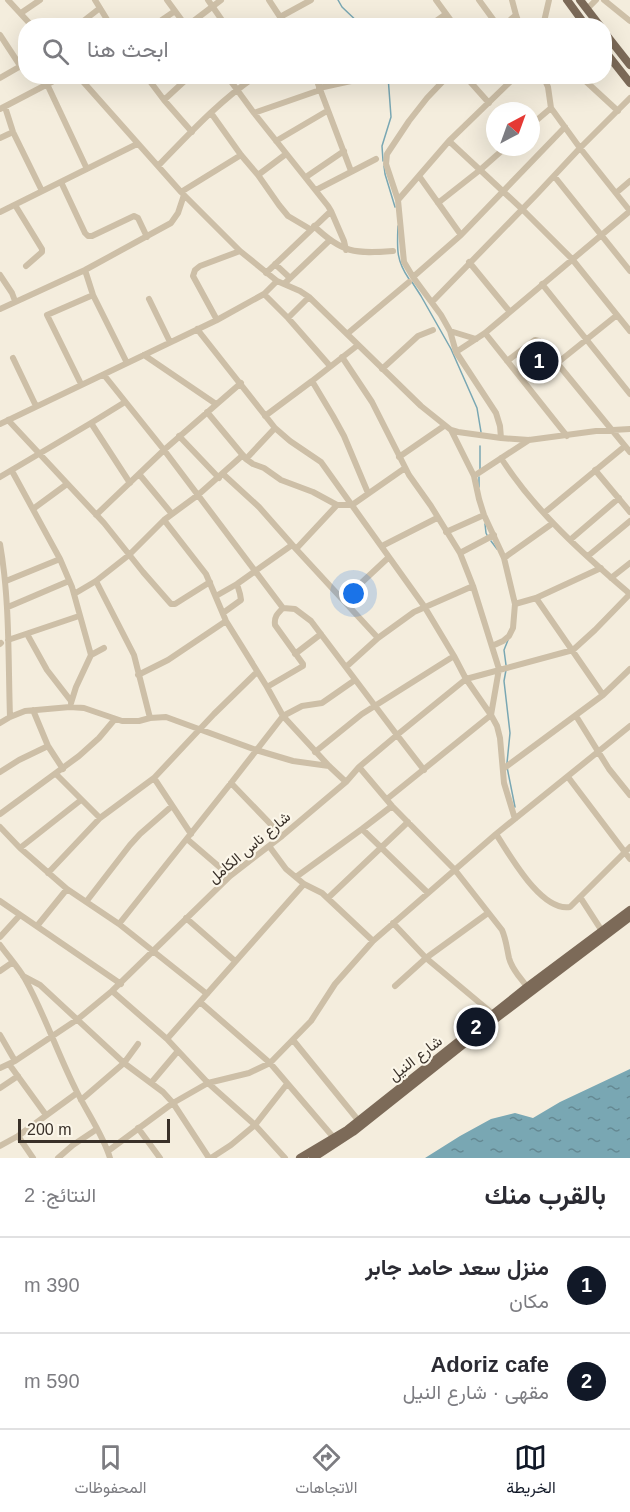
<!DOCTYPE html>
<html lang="ar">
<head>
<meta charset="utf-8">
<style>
	:root { --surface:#fff; --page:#f7f7f7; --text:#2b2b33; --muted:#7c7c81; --line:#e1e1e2; --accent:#111827 }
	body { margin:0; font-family:Helvetica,Vazirmatn,sans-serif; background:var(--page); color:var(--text); direction:rtl }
	.compass { position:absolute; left:486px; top:102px; width:54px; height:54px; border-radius:50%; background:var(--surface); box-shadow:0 6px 24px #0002; rotate:41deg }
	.scale { position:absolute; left:18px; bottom:15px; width:152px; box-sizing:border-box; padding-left:6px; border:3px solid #393028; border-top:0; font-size:16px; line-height:21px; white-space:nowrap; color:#393028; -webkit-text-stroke:4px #fbf6e9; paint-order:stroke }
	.you { position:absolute; left:354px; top:594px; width:21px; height:21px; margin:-15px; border:4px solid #fff; border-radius:50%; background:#1a73e8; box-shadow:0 0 0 9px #1a73e833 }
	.badge { display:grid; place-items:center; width:39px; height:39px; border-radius:50%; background:var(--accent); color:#fff; font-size:20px; font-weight:700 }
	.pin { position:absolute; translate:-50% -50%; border:3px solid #fff; box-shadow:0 2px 6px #0006 }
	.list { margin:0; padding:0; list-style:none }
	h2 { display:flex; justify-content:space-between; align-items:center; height:78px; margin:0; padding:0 24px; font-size:26px }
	h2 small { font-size:20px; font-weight:400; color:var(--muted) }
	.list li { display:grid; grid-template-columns:39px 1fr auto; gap:18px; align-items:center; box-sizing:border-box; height:96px; padding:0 24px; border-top:2px solid var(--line) }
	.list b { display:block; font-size:22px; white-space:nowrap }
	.list p { margin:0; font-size:20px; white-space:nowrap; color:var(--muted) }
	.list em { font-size:20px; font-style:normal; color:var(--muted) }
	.icon { flex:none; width:33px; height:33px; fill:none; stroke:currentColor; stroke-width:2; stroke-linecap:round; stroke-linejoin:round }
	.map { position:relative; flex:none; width:630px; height:1158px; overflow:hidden; direction:ltr }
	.search { position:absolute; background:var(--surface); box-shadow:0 6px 24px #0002; left:18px; right:18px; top:18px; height:66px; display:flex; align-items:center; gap:15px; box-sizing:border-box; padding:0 21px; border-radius:24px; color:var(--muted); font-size:22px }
	.sheet { height:270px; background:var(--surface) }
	nav { display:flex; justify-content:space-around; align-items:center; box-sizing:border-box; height:84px; border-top:2px solid var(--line); background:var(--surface); font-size:16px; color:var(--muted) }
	nav a { display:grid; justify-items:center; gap:3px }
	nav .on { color:var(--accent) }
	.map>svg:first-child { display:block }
	.water { fill:url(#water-ripples) }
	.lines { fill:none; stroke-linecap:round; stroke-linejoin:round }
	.stream { stroke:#79a7b3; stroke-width:1.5 }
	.minor { stroke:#cdbfa7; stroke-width:6 }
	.major { stroke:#7c6a58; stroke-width:8 }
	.labels { text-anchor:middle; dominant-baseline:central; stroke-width:4.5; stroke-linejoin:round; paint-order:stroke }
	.street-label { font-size:15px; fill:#393028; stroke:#fbf6e9 }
</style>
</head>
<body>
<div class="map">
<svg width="630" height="1158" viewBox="0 0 630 1158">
	<defs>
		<pattern id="water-ripples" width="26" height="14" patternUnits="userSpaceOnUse" patternTransform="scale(1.5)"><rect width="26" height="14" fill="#79a7b3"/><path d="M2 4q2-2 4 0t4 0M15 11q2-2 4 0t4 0" fill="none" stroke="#648892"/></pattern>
	</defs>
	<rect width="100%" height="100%" fill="#f4eddd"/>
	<path class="water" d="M 630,1069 L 630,1158 L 425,1158 L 460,1136 L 491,1119 L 515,1113 L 533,1118 L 560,1102 Z"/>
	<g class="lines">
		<path class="stream" d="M 338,0 L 342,7 L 362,26
			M 383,161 L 382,146 L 391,117 L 388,76
			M 384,166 L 385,174 L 395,207
			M 398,226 C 397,249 396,260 409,279
			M 412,282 L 421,296 L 451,349 L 477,408 L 481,432
			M 480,469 L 480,446
			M 479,487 L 479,477
			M 485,524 L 486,533 L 488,537
			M 491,541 L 497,549
			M 506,665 L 504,650 L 508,640
			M 506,670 L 504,681 L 510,733 L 507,763
			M 507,767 L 515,807"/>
		<path class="minor" d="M 8,0 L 32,26
			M 95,0 L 111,26
			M 167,0 L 186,26
			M 208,0 L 226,26
			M 269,0 L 286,26
			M 436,0 L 455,26
			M 479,0 L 498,26
			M 512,0 L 516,15 L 520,26
			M 604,0 L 630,21
			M 587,9 L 596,0
			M 21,13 L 40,0
			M 280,17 L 311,0
			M 77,26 L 100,8
			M 153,26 L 175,11
			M 187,26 L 221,0
			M 429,26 L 446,14
			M 503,26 L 516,15
			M 543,26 L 549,0
			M 0,35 L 21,67
			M 78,76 L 181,192 L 240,251 L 277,281 L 300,291 L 309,297 L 421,406 L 451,430 L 458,432 L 501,438 L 529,440 L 596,431 L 630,429
			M 146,76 L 164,100 L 192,132
			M 227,76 L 254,113 L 328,206 L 331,211 L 266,273
			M 315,76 L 351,171
			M 448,76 L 427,98 L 409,121 L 387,154 L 386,164 L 398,200 L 404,262 L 413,277 L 441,315 L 450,331 L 456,352 L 496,413 L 500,426 L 501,438
			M 465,76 L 489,103
			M 543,76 L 548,87 L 551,108 L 580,148 L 630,211
			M 580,76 L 618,111
			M 0,78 L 26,63
			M 47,84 L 87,169
			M 319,88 L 374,76
			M 164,100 L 190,76
			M 5,107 L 13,132 L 42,191
			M 0,109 L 63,76
			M 211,113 L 241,155 L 258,175 L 279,205 L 288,216 L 310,229
			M 254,113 L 320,90
			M 531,125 L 551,108
			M 0,138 L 13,132
			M 276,141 L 327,111
			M 449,141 L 522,209 L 572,259 L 630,331
			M 158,166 C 189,134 219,101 256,76
			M 258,175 L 286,154
			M 419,176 L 461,235 L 565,127
			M 554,176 L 630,271
			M 306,177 L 344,151
			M 61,182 L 85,233 L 88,236 L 92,236 L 134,216 L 138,218 L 147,237
			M 316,190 L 376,159
			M 181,192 L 241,155
			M 616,193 L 630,181
			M 398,200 L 449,141 L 516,76
			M 438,203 L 480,170 L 506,147
			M 15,205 L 42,249 L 42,252 L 26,266
			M 331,211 L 344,241 L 346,250
			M 0,212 L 137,144
			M 314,226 C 342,253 355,254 393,251
			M 469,262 L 510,312
			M 275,264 L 290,278
			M 85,270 L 93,295
			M 0,275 L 12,293 L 15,301
			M 413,277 L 461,235
			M 284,284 L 330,240
			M 542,284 L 630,394
			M 264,294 L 288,318 L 330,366
			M 149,299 L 170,342
			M 432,302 L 537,194 L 580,148 L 630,98
			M 0,309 L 85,270 L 171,223 L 178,213 L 184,195
			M 288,318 L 309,297
			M 217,320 L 193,276 L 195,270 L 200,266 L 240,251
			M 197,329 L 275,428 L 290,441 L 321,462 L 424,606 L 454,656 L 466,679 L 491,715 L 497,726 L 500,738 L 504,783 L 515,819
			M 450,331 L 476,339
			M 485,333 L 567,436
			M 347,334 L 409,282
			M 456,352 L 485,333 L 630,211
			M 144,355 L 216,404
			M 342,357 L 372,402 L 409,475 L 431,506 L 460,553 L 473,586 L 499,669 L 491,715 L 387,799
			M 13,358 L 36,406
			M 507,361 L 535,340 L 539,341 L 630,452
			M 556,364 L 617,315
			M 382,369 L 418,336 L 433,330
			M 104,375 L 164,450 L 283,608
			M 312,381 L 333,416 L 344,436 L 368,493
			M 81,384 L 47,315 L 93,295 L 127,363
			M 207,412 L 246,459 L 253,464 L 264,468 L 281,480 L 313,492 L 337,505 L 352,505 L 405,468
			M 265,416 L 312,381 L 358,345
			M 8,420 L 104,523 L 143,572 L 171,604 L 175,604 L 210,582
			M 91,423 L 130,483
			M 0,424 L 217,320 L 264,294 L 277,281
			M 451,430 L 474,476 L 479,499 L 484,515 L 504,558 L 515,604 L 513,628 L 509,636 L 503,641 L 492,646
			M 179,436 L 219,478
			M 399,457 L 444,426
			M 501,458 C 535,511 583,554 630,594
			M 246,459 L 275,428
			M 595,470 L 630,512
			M 12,471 L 60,559 L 72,587 L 91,655
			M 139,474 L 172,514
			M 223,474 L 259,507 L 296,549 L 378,638
			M 474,476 L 529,440
			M 0,477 L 91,423 L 125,402
			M 33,509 L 67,484
			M 544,513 L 625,446
			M 96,515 L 164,450 L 241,383
			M 164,520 L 206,574 L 226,621 L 267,687 L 283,716 L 329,766 L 346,782
			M 446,532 L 484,515
			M 570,540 L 619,498
			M 0,544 C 10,601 8,659 10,717
			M 382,546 L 437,518
			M 296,549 L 337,505
			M 460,553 L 494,535
			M 588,556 L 630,521
			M 504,558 L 553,523
			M 611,578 L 630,563
			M 6,581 L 60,559
			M 96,581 L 134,655 L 150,718
			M 74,594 L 96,581 L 129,555 L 164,520 L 198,495 L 243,455
			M 216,596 L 237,584 L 292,545
			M 536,598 L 603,695
			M 343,600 L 389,557
			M 515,604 L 536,598 L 601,568
			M 8,607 L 69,581
			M 223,613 L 241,600 L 240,594 L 237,584
			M 27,634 L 47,670 L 71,701
			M 8,640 L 79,616
			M 0,644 L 1,643
			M 295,654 L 321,634
			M 346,667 L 378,638 L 414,612 L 473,586
			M 138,675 L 168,660 L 226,621
			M 267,687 L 303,666 L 303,664 L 275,625 C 274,617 277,614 283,608 L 295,609 L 311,621 L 397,735 L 424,770
			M 71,703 L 76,687 L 91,655 L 104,648
			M 33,710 L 48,746 L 63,769
			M 576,716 L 609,769 L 630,795
			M 0,723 L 10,717 L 25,711 L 70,707 L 84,708 L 122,721 L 139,721 L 150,718 L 166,717 L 256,750 L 293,761 L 329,766
			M 315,752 L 362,714 L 454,656
			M 359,767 L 392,806 L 455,870 L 502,930 C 506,939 507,949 509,958 C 512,970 521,978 527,987
			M 503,769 L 603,695 L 630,669
			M 0,772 L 19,760 L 48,746
			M 56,774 L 100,818
			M 568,777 L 630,859
			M 154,778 L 191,834
			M 231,783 L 282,836
			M 0,814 L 79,756 L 99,738 L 115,719
			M 0,827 L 20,848 L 67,889 L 119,924 L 207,994
			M 362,829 L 428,893
			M 496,834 C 510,855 541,912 570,907 L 630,847
			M 187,839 L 230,876
			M 269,846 L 286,869 L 304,884 L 322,893 L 373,941
			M 20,848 L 81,800
			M 48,873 L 100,818 L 154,778 L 214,714 L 257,672
			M 296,877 L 362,829 L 392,806
			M 580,897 L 602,931
			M 328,898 L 408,822
			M 0,901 L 121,984
			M 86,902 L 130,845 L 140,834 L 172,806
			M 186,918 L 235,961
			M 393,923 L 426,958 L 493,1014
			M 119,924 L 231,783 L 283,716 L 302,706 L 322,703 L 355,680
			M 37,926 L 67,889
			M 0,937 L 20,915
			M 0,945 C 8,956 18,967 25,979 C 45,1015 58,1055 77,1092 C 88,1114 103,1135 110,1158
			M 0,971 L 13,962
			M 23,976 L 40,985 L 124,1063 L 163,1092 L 173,1103 L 209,1158
			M 395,986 L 426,958 L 488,913
			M 112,991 L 167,1039 L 208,1083 L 255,1125 L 285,1158
			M 200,1002 L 270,1063 L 334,1138
			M 0,1035 L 15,1061
			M 167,1039 L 304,884
			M 293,1040 L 358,1120
			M 9,1064 L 46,1115
			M 0,1068 L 15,1061 L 78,1019 L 112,991 L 230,876 L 282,836 L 346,782 L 359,767 L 397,735 L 466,679 L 573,650 L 595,630 L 630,594
			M 151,1083 L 178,1051
			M 0,1088 L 18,1076
			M 81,1100 L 124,1063 L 138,1044
			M 138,1128 L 160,1158
			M 18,1136 L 33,1158
			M 0,1146 L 18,1136 L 77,1093
			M 108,1151 L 173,1103 L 208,1083 L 249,1073 L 270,1063 L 311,1021 L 335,984 L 373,941 L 496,834 L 630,726
			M 58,1158 L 73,1145 L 97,1129
			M 211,1158 L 231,1145 L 255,1125 L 287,1084"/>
		<path class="major" d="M 567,0 L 586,26
			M 580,0 L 600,26
			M 604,32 L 630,65
			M 604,50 L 630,83
			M 300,1158 L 347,1130 L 527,987 L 630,910
			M 313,1158 L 353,1132 L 494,1020 L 630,917"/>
	</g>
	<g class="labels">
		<g class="street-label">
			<text transform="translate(249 847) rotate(-40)">شارع ناس الكامل</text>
			<text transform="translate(415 1058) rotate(-38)">شارع النيل</text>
		</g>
	</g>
</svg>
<svg class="compass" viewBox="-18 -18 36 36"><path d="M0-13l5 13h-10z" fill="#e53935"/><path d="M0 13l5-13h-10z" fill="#7c7c81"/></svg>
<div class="scale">200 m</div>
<div class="you"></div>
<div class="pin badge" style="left:539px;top:361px">1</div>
<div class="pin badge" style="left:476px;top:1027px">2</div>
<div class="search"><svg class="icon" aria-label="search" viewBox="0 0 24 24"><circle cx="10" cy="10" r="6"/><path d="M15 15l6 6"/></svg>ابحث هنا</div>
</div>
<section class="sheet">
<h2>بالقرب منك<small>النتائج: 2</small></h2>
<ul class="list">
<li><span class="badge">1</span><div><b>منزل سعد حامد جابر</b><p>مكان</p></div><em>390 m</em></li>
<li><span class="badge">2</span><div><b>Adoriz cafe</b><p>مقهى · شارع النيل</p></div><em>590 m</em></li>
</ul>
</section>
<nav>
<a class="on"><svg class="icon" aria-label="map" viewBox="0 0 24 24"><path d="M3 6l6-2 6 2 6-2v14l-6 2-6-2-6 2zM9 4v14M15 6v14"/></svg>الخريطة</a>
<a><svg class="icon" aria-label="directions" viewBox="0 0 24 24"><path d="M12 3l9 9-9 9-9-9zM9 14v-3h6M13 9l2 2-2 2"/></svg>الاتجاهات</a>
<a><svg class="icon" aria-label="saved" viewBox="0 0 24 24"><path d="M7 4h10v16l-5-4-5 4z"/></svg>المحفوظات</a>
</nav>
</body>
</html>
